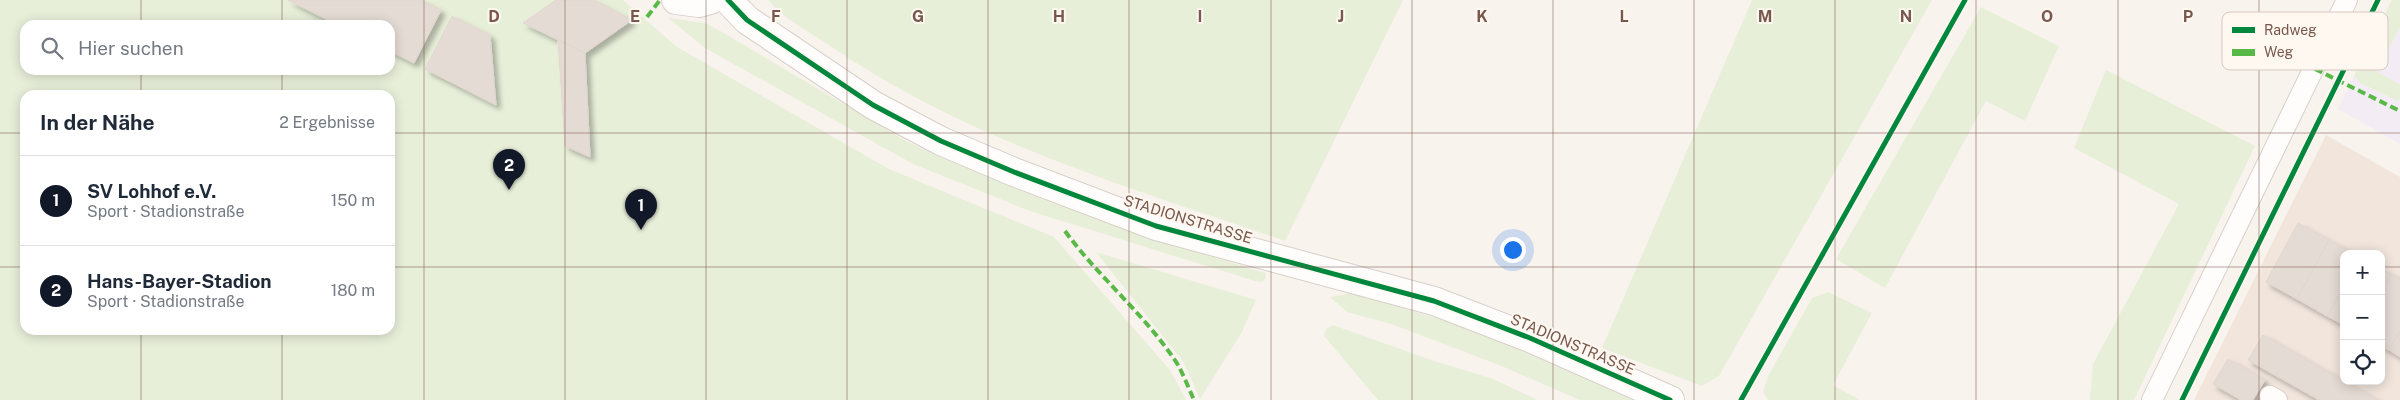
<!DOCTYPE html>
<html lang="de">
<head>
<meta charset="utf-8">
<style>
	:root { --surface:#fff; --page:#f6f6f7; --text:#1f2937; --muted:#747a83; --line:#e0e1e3; --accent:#111827 }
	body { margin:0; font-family:"Public Sans",sans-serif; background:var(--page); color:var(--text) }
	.controls { position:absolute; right:15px; bottom:15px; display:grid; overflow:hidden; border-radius:10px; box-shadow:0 2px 12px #0003 }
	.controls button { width:45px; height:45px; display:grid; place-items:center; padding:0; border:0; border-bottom:1px solid var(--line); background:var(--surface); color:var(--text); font:25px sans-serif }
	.you { position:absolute; left:1512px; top:249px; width:18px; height:18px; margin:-12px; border:4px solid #fff; border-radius:50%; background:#1a73e8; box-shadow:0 0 0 8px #1a73e833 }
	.badge { display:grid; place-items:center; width:32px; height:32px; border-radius:50%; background:var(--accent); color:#fff; font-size:16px; font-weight:700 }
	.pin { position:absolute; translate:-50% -41px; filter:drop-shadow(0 1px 2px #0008) }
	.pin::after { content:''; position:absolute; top:26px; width:18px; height:15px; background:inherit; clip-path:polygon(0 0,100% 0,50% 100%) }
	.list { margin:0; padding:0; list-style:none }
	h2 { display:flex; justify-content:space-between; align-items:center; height:65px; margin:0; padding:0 20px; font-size:21px }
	h2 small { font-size:16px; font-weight:400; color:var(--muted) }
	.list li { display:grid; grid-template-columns:32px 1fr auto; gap:15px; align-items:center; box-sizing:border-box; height:90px; padding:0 20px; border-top:1px solid var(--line) }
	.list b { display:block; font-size:19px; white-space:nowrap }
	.list p { margin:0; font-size:16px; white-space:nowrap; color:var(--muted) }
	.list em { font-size:16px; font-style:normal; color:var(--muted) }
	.icon { flex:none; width:28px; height:28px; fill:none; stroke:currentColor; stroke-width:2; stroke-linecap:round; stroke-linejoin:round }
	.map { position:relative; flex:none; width:2400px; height:400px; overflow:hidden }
	.search { position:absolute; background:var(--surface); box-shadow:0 2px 12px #0003; left:20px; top:20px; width:375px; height:55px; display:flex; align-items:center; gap:12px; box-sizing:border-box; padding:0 18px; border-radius:15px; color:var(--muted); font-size:19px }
	.panel { position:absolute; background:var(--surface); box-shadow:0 2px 12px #0003; left:20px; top:90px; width:375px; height:245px; border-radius:15px }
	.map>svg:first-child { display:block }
	.residential { fill:#f1e5dc; fill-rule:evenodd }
	.education { fill:#f4ecf4 }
	.green { fill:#e8efd9; fill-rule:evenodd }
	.building { fill:#e5dbd5; stroke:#e2d6d0; filter:url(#shadow) }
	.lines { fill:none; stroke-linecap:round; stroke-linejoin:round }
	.service-casing { stroke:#d8cfca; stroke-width:22 }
	.minor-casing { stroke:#d8cfca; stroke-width:30 }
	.service { stroke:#fefdfc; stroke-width:20 }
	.minor { stroke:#fefdfc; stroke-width:28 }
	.quiet { stroke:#58b947; stroke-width:4; stroke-dasharray:8 4; stroke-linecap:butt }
	.cycleway-casing { stroke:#fff8f1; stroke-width:8 }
	.cycleway { stroke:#00873e; stroke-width:5 }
	.grid { fill:none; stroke:#78574c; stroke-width:1; stroke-opacity:0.55 }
	.labels { text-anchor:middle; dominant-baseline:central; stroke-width:4; stroke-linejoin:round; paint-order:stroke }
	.street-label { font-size:15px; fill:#78574c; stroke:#fff8f1 }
	.key { fill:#fff8f1; stroke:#d6c8c0; stroke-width:1 }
	.key-label { font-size:14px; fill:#78574c }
	.grid-label { font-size:16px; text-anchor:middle; font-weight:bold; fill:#78574c; stroke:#fff8f1; stroke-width:4; stroke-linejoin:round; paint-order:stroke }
</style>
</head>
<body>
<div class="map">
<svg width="2400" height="400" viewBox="0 0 2400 400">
	<defs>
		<filter id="shadow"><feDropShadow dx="4.5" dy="4.5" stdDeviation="2.5" flood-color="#0004"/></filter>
	</defs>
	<rect width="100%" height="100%" fill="#f9f3ee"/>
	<path class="residential" d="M 2326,135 L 2400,177 L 2400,400 L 2194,400 ZM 2344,254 L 2381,254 L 2381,381 L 2344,381 Z"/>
	<path class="education" d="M 2392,0 L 2400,0 L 2400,144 L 2338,109 Z"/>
	<path class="green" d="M 0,0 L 623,0 L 677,47 L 889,169 L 1054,237 L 1170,370 L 1186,400 L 0,400 ZM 25,25 L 390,25 L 390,70 L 25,70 ZM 25,95 L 390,95 L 390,330 L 25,330 Z
		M 768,0 L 1403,0 L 1285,241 C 1129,187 966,140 829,45 C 809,32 783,18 768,0 Z
		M 1752,0 L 1932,0 L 1719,376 L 1702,386 L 1602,348 Z
		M 2392,0 L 2400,0 L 2400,27 L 2377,72 L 2400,84 L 2400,97 L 2398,101 L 2360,83 L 2354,76 Z
		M 1981,7 L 2059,46 L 2025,121 L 1986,101 L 1885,288 L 1836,259 Z
		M 668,18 L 705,23 L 722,32 L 908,142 L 962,166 L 1037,197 L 1128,230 L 1265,273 L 1266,278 L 1262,282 L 1255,281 L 1030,211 L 913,164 L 705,48 Z
		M 2106,70 L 2255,146 L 2134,400 L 2090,400 L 2093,364 L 2179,204 L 2074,148 Z
		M 1096,252 L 1256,300 L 1242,332 L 1200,399 L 1184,363 Z
		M 1828,292 L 1872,313 L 1833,385 L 1860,400 L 1768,400 L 1763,392 L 1768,376 L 1812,298 Z
		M 1352,293 L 1473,329 L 1556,363 L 1634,400 L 1580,400 L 1499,365 L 1436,341 L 1391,324 L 1347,312 L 1330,297 Z
		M 1333,325 L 1431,360 L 1493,379 L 1538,400 L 1378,400 L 1324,336 L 1326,329 Z"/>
	<path class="building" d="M 288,0 L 421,0 L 441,10 L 414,63 L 390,51 L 390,25 L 338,25 Z
		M 556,0 L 594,0 L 632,20 L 585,53 L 523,23 Z
		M 452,16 L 490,35 L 496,105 L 425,69 Z
		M 558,39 L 585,53 L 590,157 L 565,146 Z
		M 2298,223 L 2329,240 L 2297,299 L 2266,282 Z
		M 2329,240 L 2354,254 L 2344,254 L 2344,287 L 2327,316 L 2297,299 Z
		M 2381,269 L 2391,274 L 2381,292 Z
		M 2391,274 L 2400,279 L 2400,331 L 2389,350 L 2381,346 L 2381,292 Z
		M 2344,287 L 2344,325 L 2327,316 Z
		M 2400,331 L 2400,357 L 2389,350 Z
		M 2263,335 L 2344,381 L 2378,400 L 2319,400 L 2248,360 Z
		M 2228,359 L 2265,380 L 2253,400 L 2241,400 L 2213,384 Z"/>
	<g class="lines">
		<g class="service-casing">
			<path id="service" d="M 2270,396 L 2277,400
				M 2152,400 L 2347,0"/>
		</g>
		<g class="minor-casing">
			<path id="minor" d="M 676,0 L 699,3 L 710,0
				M 728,0 L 747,20 L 873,105 L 941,141 L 1014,172 L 1156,226 L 1434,301 L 1530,338 L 1670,400"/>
		</g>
		<use href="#service" class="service"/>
		<use href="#minor" class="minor"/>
		<path class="quiet" d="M 647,17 L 660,0
			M 2315,69 L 2400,111
			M 1065,231 C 1099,278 1146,315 1178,365 C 1184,376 1189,389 1194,400"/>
		<g class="cycleway-casing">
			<path id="cycleway" d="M 728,0 L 747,20 L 873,105 L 941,141 L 1014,172 L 1156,226 L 1434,301 L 1530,338 L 1670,400
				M 1741,400 L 1965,0
				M 2182,400 L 2378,0"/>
		</g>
		<use href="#cycleway" class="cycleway"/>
	</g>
	<path class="grid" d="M 141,0 L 141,25M 282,0 L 282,25M 424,0 L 424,400M 565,0 L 565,400M 706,0 L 706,400M 847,0 L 847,400M 988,0 L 988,400M 1129,0 L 1129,400M 1271,0 L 1271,400M 1412,0 L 1412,400M 1553,0 L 1553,400M 1694,0 L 1694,400M 1835,0 L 1835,400M 1976,0 L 1976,400M 2118,0 L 2118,400M 2259,0 L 2259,400M 141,70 L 141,95M 282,70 L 282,95M 0,133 L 25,133M 390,133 L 2400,133M 0,267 L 25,267M 390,267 L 2344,267M 2381,267 L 2400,267M 141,330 L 141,400M 282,330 L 282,400"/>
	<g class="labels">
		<g class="street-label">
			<text transform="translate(1188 219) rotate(17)">STADIONSTRASSE</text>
			<text transform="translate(1573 344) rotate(23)">STADIONSTRASSE</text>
		</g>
	</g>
	<rect x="2222" y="12" width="166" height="58" rx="8" class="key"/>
	<rect x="2232" y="27" width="23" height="6" fill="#00873e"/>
	<rect x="2232" y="49" width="23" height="7" fill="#58b947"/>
	<g class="key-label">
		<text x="2264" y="35">Radweg</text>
		<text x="2264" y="57">Weg</text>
	</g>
	<g class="grid-label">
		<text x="494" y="22">D</text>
		<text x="635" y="22">E</text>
		<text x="776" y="22">F</text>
		<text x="918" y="22">G</text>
		<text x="1059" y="22">H</text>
		<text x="1200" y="22">I</text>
		<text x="1341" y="22">J</text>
		<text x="1482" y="22">K</text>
		<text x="1624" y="22">L</text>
		<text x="1765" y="22">M</text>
		<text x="1906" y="22">N</text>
		<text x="2047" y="22">O</text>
		<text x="2188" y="22">P</text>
	</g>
</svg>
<div class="controls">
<button>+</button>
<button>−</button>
<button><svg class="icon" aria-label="locate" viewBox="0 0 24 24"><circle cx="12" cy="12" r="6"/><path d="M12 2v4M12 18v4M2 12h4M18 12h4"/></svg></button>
</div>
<div class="you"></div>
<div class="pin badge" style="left:641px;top:230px">1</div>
<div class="pin badge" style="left:509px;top:190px">2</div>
<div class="search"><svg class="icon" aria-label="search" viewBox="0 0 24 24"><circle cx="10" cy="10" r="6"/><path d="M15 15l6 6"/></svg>Hier suchen</div>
<section class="panel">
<h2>In der Nähe<small>2 Ergebnisse</small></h2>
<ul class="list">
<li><span class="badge">1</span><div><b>SV Lohhof e.V.</b><p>Sport · Stadionstraße</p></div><em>150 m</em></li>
<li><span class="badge">2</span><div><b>Hans-Bayer-Stadion</b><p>Sport · Stadionstraße</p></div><em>180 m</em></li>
</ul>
</section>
</div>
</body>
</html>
